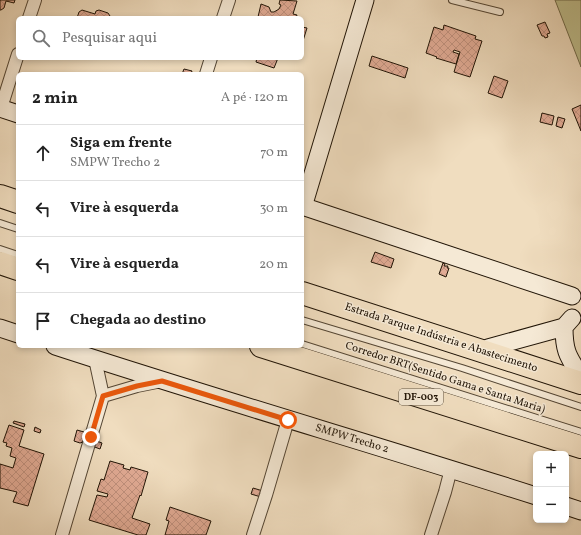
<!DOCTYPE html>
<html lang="pt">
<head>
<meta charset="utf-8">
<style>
	:root { --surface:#fff; --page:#f2f2f2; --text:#222; --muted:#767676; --line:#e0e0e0 }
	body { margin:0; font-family:Vollkorn,serif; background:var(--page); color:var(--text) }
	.controls { position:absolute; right:12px; bottom:12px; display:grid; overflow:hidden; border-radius:6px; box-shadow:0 2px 6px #0003 }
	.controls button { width:36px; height:36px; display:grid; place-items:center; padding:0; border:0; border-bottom:1px solid var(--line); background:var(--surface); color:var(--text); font:20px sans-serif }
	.stop { position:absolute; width:12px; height:12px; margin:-9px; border:3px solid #ea580c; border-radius:50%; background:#fff }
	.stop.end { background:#ea580c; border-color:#fff; box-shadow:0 1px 4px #0008 }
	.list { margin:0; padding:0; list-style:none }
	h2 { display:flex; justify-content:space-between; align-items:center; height:52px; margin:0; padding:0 16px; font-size:17px }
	h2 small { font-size:13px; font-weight:400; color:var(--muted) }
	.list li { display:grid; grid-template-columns:26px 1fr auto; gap:12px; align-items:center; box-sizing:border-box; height:56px; padding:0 16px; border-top:1px solid var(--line) }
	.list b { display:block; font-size:15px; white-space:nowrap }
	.list p { margin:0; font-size:13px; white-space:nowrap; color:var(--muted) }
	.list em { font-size:13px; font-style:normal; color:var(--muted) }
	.icon { flex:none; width:22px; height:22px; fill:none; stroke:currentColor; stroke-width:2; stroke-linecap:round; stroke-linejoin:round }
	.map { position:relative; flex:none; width:581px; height:535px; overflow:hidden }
	.search { position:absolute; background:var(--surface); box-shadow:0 2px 6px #0003; left:16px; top:16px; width:288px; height:44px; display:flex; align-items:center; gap:10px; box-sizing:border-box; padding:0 14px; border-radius:6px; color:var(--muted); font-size:15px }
	.panel { position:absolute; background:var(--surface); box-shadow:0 2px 6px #0003; left:16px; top:72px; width:288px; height:276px; border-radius:6px }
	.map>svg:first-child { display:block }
	.pitch { fill:#bfbf8e; stroke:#706a4a }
	.building { fill:url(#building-cross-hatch); stroke:#201406 }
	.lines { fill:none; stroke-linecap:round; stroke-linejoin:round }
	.lane-casing { stroke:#544634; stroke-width:8 }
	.street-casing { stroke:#544634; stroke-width:14 }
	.secondary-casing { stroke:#201406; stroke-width:19 }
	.highway-casing { stroke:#201406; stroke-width:24 }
	.lane { stroke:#f5e9d5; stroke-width:6 }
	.street { stroke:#f5e9d5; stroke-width:12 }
	.secondary { stroke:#f5e9d5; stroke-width:17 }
	.highway { stroke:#f0ddbf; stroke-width:22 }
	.route { stroke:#ea580c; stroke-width:5 }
	.labels { text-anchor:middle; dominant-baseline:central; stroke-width:3; stroke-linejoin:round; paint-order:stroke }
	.shield { fill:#f5e9d5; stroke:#605444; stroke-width:1 }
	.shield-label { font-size:10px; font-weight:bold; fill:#201406 }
	.street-label { font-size:11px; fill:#201406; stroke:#f5e9d5 }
</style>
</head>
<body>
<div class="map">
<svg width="581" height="535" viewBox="0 0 581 535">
	<defs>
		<pattern id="building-cross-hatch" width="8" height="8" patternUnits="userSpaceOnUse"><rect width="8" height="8" fill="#e1ab95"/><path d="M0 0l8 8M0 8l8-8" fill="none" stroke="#c1927f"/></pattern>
	</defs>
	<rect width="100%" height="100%" fill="#f0ddbf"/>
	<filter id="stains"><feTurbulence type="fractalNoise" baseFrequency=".005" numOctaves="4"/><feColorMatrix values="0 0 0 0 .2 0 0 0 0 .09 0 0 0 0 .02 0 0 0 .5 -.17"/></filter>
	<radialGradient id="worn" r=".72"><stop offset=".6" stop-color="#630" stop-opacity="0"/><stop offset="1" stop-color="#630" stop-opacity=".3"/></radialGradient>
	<path class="pitch" d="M 555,0 L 581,0 L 581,67 Z"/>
	<path class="building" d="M 0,0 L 15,0 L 14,3 L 6,1 L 4,8 L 1,10 L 0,10 Z
		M 280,0 L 297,1 L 293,14 L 297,15 L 296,18 L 258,17 L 261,4 L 269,7 L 271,12 L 274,12 L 279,9 L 281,5 L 279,4 Z
		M 82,10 L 95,14 L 96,11 L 99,10 L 108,13 L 110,16 L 109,18 L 77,18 L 79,12 Z
		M 545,22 L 550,33 L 547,34 L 548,37 L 545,38 L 544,36 L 542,36 L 537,25 Z
		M 444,25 L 476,36 L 475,39 L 482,41 L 470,77 L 454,72 L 460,52 L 454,50 L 453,52 L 459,54 L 456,64 L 436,58 L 437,57 L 426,53 L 434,27 L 443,30 Z
		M 302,27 L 307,28 L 302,44 Z
		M 372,56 L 408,68 L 405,78 L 369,66 Z
		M 257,58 L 278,58 L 274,68 L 256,62 Z
		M 184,69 L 192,71 L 191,74 L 182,74 Z
		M 494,76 L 508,81 L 502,98 L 488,93 Z
		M 581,105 L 581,131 L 572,109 Z
		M 542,113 L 554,116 L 552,125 L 540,122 Z
		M 558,117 L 565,119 L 562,128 L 556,126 Z
		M 375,252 L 394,259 L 391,268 L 371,262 Z
		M 443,263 L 445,264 L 444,266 L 448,266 L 447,268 L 449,268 L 446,277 L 439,274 Z
		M 14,421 L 25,424 L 24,427 L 13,423 Z
		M 9,425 L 24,430 L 19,446 L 44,454 L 28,506 L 13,502 L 17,492 L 0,488 L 0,464 L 13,468 L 16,458 L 10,456 L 12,448 L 6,446 L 7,443 L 3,442 Z
		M 35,427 L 41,430 L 40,433 L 34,431 Z
		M 77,430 L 84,432 L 85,435 L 83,442 L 80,443 L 74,441 Z
		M 94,440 L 102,443 L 100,449 L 92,446 Z
		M 110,461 L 124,465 L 123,468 L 130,470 L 131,467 L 148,472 L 141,496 L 140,495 L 132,518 L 150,524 L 146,535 L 138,535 L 89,520 L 97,495 L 107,497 L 108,494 L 97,491 L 101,479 L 104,480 Z
		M 253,488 L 263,491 L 261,497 L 251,494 Z
		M 170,507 L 211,521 L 206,535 L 165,535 L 169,521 L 166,520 Z"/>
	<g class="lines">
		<g class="lane-casing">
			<path id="lane" d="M 452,0 L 500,12
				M 0,223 L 18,229
				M 0,249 L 18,255
				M 302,320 L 462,368 L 581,407
				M 302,344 L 581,432"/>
		</g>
		<g class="street-casing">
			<path id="street" d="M 29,18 L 35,0
				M 223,18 L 229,0
				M 206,74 L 211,58
				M 1,108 L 18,54
				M 103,396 L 137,386 L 162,381
				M 62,535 L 103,396 L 95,359
				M 253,535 L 266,495 L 288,420
				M 431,535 L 445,492 L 451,469"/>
		</g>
		<g class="secondary-casing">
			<path id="secondary" d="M 0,108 L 18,114
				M 302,206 L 572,296
				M 303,207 L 365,0
				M 564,327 C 564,352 568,356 581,377
				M 0,328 L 18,334
				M 55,346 C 214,398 376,445 536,496
				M 488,348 L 564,327 L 572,318
				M 566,506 L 581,511"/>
		</g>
		<g class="highway-casing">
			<path id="highway" d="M 0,196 L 18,202
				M 0,263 L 18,269
				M 302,293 L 581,383
				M 261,346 L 581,447"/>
		</g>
		<use href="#lane" class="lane"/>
		<use href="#street" class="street"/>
		<use href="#secondary" class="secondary"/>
		<use href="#highway" class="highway"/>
	</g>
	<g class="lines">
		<path class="route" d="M 91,437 L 103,396 L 137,386 L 162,381 L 288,420"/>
	</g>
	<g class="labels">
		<rect class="shield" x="399" y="389" width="44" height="16" rx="3"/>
		<g class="shield-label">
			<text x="421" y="397">DF-003</text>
		</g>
		<g class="street-label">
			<text transform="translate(441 338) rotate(18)">Estrada Parque Indústria e Abastecimento</text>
			<text transform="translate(445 378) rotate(18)">Corredor BRT(Sentido Gama e Santa Maria)</text>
			<text transform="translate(352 439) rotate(17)">SMPW Trecho 2</text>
		</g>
	</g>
	<rect width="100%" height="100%" filter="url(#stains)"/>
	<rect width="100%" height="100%" fill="url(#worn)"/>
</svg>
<div class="controls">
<button>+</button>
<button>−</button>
</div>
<div class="stop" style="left:288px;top:420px"></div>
<div class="stop end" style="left:91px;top:437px"></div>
<div class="search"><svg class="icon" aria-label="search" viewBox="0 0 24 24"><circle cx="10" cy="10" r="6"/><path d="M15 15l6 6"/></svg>Pesquisar aqui</div>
<section class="panel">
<h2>2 min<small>A pé · 120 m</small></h2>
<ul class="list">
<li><svg class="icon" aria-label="ahead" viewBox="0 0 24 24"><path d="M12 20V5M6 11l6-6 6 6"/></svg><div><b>Siga em frente</b><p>SMPW Trecho 2</p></div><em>70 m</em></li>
<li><svg class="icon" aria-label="left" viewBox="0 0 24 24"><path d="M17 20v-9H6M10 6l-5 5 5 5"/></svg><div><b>Vire à esquerda</b></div><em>30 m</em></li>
<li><svg class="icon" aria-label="left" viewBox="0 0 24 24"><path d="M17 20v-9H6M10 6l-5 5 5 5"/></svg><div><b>Vire à esquerda</b></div><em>20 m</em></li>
<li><svg class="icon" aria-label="arrive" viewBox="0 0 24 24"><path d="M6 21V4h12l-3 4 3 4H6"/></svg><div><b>Chegada ao destino</b></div></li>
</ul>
</section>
</div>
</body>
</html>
